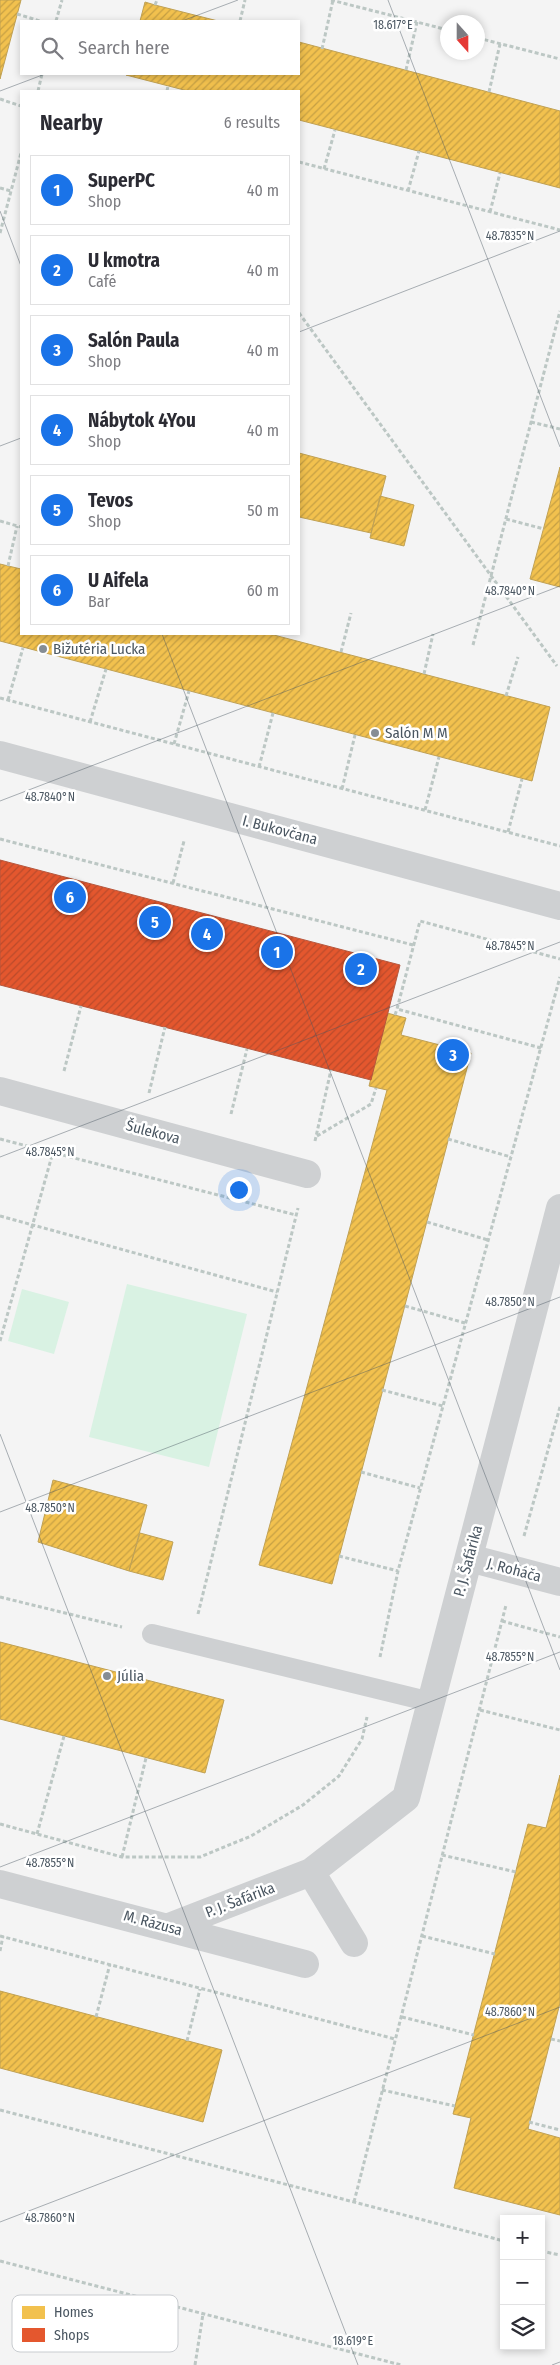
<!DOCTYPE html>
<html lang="en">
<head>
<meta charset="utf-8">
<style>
	:root { --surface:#fff; --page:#f2f2f3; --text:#2b2b33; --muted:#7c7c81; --line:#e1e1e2; --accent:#1a73e8 }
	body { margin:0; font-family:"Fira Sans Condensed",sans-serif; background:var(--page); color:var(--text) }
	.controls { position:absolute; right:15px; bottom:15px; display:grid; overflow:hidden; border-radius:0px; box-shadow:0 2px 8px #0003 }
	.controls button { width:45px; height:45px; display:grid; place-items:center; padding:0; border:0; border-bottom:1px solid var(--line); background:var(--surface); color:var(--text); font:25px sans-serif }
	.compass { position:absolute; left:440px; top:15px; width:45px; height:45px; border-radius:50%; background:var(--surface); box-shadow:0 2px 8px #0003; rotate:159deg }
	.you { position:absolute; left:238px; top:1189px; width:18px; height:18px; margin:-12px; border:4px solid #fff; border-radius:50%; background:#1a73e8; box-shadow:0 0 0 8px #1a73e833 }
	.badge { display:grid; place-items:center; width:32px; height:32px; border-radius:50%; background:var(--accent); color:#fff; font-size:16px; font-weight:700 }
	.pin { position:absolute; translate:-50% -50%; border:2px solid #fff; box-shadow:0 1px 5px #0006 }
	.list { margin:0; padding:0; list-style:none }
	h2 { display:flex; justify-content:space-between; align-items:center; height:65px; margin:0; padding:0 20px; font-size:21px }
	h2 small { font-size:16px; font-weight:400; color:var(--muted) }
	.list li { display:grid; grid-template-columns:32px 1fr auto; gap:15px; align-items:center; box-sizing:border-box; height:70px; margin:0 10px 10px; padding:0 10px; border:1px solid var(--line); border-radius:0px }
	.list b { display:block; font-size:19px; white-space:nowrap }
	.list p { margin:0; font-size:16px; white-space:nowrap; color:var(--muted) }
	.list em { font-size:16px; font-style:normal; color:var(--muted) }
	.icon { flex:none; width:28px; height:28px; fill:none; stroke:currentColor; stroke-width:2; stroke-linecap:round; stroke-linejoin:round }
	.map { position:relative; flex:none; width:560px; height:2365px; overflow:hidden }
	.search { position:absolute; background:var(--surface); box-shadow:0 2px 8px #0003; left:20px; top:20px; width:280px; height:55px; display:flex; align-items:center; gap:12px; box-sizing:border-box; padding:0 18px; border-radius:0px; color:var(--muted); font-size:19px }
	.panel { position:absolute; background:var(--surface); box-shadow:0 2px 8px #0003; left:20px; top:90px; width:280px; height:545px; border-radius:0px }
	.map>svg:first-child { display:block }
	.pitch { fill:#d9f2e3 }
	.homes { fill:url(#homes-hatch); stroke:#c0a154 }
	.shops { fill:url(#shops-hatch); stroke:#b6573d }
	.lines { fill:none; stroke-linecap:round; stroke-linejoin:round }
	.path { stroke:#bcc7c4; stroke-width:3; stroke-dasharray:4 2.5; stroke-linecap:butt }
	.lane { stroke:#ced0d2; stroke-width:20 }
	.street { stroke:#ced0d2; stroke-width:28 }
	.ticks { fill:none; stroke:#4a5661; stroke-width:1; stroke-opacity:0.45 }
	.poi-dot { fill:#868d94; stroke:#fff; stroke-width:2 }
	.labels { text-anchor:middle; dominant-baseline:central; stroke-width:5; stroke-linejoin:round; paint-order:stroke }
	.poi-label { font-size:15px; fill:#4a5661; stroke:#fff; text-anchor:start }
	.street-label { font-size:15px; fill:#4a5661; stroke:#fff }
	.key { fill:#fff; stroke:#c9ccd0; stroke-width:1 }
	.key-label { font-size:14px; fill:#4a5661 }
	.ticks-label { font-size:12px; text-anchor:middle; fill:#4a5661; stroke:#fff; stroke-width:5; stroke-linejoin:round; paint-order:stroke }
</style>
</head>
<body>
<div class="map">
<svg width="560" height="2365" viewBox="0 0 560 2365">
	<defs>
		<pattern id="homes-hatch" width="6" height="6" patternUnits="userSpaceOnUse" patternTransform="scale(1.25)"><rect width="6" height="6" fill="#f2c14e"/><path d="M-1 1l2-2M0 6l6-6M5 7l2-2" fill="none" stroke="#c6a044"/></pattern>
		<pattern id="shops-hatch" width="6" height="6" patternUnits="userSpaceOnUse" patternTransform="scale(1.25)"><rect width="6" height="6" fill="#e4572e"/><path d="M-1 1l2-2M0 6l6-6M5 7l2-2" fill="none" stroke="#bb4b2b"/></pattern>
	</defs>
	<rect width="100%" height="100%" fill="#f4f4f4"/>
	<path class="pitch" d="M 127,1284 L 247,1314 L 209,1467 L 89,1437 Z
		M 22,1289 L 69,1302 L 54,1354 L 8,1341 Z"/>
	<path class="homes" d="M 0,0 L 21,0 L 0,79 Z
		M 145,2 L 155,5 L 218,21 L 140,21 Z
		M 299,42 L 560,111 L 560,188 L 299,120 L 299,91 L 188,91 L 126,75 L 299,74 Z
		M 299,453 L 386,476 L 371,533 L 299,517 Z
		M 560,467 L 560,587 L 530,579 Z
		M 380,496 L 414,505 L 404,546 L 370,538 Z
		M 0,564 L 21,569 L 21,634 L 270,634 L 550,707 L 532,781 L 0,641 Z
		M 387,1013 L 406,1018 L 401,1035 L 471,1053 L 332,1584 L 259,1565 L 387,1090 L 369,1086 Z
		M 53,1480 L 147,1505 L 129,1571 L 38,1542 Z
		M 140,1533 L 173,1542 L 163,1580 L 129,1571 Z
		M 0,1642 L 224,1700 L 205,1773 L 0,1719 Z
		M 560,1775 L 560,2003 L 528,2129 L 560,2138 L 560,2215 L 454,2188 L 471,2118 L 453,2114 L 528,1824 L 546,1828 Z
		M 0,1991 L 222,2050 L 203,2122 L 0,2068 Z"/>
	<path class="shops" d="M 0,860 L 400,965 L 371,1080 L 0,985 Z"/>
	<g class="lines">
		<path class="path" d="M 331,0 L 448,30
			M 155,5 L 157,0
			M 17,14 L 40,21
			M 56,21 L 62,0
			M 240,21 L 245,0
			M 478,38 L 560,59
			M 322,49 L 333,0
			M 406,70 L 417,22
			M 38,91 L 42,74
			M 167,91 L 168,86
			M 489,92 L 500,44
			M 0,99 L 21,106
			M 299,162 L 560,230
			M 324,169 L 335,130
			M 0,188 L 11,191
			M 408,191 L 419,151
			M 490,212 L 500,173
			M 0,233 L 21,153
			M 299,313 L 557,666
			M 531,422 L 560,429
			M 506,519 L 544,529
			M 0,521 L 21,527
			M 8,566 L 17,526
			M 473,645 L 560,311
			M 341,652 L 351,613
			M 424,674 L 433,634
			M 506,696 L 518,657
			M 0,698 L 560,846
			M 8,700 L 23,648
			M 90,722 L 106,669
			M 174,744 L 189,691
			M 259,767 L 273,713
			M 342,789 L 355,735
			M 425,810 L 439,757
			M 508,832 L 522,779
			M 0,839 L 413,945
			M 173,883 L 184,841
			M 395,1015 L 397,1009
			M 541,1048 L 397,1009 L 420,921 L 560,959
			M 64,1071 L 81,1006
			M 149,1093 L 165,1027
			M 231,1114 L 247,1049
			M 317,1136 L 371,1104 L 376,1088
			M 0,1139 L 296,1215
			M 448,1139 L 511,1157
			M 315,1141 L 331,1070
			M 0,1216 L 277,1292
			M 427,1222 L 488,1240
			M 405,1306 L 465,1323
			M 0,1341 L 53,1152
			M 382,1390 L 443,1406
			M 361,1472 L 420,1488
			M 524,1536 L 560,1407
			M 339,1556 L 398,1571
			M 0,1597 L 122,1627
			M 198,1614 L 298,1208
			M 502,1621 L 560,1637
			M 380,1657 L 398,1571 L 560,977
			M 480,1710 L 560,1730
			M 0,1824 L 122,1857 L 200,1857 L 251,1836 L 303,1805 L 339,1776 L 362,1739 L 367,1717
			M 37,1834 L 64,1736
			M 442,1855 L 516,1872
			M 122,1857 L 146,1758
			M 0,1936 L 395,2039
			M 422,1936 L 495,1954
			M 0,1951 L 3,1936
			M 96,2017 L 110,1964
			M 402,2017 L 474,2035
			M 551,2039 L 560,2041
			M 187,2041 L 200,1989
			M 382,2090 L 455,2106
			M 0,2110 L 504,2241
			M 529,2122 L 560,2130
			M 354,2202 L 506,1605
			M 541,2251 L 560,2255
			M 0,2261 L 401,2365
			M 195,2365 L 203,2314"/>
		<path class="lane" d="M 152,1634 L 431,1702"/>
		<path class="street" d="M 0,755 L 560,906
			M 0,1091 L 307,1174
			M 469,1558 L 560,1582
			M 311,1872 L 354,1943
			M 0,1884 L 305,1964
			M 169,1927 L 311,1872 L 406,1798 L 560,1208"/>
	</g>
	<path class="ticks" d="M 388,0 L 560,447M 182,21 L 238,0M 0,91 L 45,74M 0,211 L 21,266M 299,332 L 560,231M 0,446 L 21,438M 162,634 L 560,1670M 0,801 L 560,586M 0,1157 L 560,942M 0,1434 L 358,2365M 0,1512 L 560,1297M 0,1867 L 560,1652M 0,2222 L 560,2007M 552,2365 L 560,2362"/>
	<g class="poi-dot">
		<circle cx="43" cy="649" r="5"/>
		<circle cx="375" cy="733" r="5"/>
		<circle cx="107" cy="1676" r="5"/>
	</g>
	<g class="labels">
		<g class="poi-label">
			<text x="53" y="649">Bižutéria Lucka</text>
			<text x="385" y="733">Salón M M</text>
			<text x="117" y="1676">Júlia</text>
		</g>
		<g class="street-label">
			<text transform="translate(280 830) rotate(15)">I. Bukovčana</text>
			<text transform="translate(153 1132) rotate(15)">Šulekova</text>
			<text transform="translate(468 1561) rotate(-75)">P. J. Šafárika</text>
			<text transform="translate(514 1570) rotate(15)">J. Roháča</text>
			<text transform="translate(240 1900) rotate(-21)">P. J. Šafárika</text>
			<text transform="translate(153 1923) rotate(15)">M. Rázusa</text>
		</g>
	</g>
	<rect x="12" y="2295" width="166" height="57" rx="8" class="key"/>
	<rect x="22" y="2306" width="23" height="13" fill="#f2c14e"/>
	<rect x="22" y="2328" width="23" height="14" fill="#e4572e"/>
	<g class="key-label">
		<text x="54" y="2317">Homes</text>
		<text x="54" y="2340">Shops</text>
	</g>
	<g class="ticks-label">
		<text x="393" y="29">18.617°E</text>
		<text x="510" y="240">48.7835°N</text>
		<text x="510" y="595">48.7840°N</text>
		<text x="50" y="801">48.7840°N</text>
		<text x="510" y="950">48.7845°N</text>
		<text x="50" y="1156">48.7845°N</text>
		<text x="510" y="1306">48.7850°N</text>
		<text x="50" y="1512">48.7850°N</text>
		<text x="510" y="1661">48.7855°N</text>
		<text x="50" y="1867">48.7855°N</text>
		<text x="510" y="2016">48.7860°N</text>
		<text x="50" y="2222">48.7860°N</text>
		<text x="353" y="2345">18.619°E</text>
	</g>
</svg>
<div class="controls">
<button>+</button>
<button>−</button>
<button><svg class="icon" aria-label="layers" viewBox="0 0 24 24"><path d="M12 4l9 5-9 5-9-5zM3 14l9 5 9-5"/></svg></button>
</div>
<svg class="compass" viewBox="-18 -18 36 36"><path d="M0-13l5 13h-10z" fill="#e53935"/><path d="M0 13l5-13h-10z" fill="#7c7c81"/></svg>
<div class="you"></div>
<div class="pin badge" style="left:277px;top:952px">1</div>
<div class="pin badge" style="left:361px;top:969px">2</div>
<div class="pin badge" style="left:453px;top:1055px">3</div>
<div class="pin badge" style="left:207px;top:934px">4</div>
<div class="pin badge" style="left:155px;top:922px">5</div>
<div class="pin badge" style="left:70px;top:897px">6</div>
<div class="search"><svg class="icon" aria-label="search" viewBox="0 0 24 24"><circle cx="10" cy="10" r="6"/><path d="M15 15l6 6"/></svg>Search here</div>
<section class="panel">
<h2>Nearby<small>6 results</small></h2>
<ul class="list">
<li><span class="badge">1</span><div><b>SuperPC</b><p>Shop</p></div><em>40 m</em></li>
<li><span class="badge">2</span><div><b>U kmotra</b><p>Café</p></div><em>40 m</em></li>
<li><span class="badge">3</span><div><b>Salón Paula</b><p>Shop</p></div><em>40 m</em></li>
<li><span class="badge">4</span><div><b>Nábytok 4You</b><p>Shop</p></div><em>40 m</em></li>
<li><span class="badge">5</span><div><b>Tevos</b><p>Shop</p></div><em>50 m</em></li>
<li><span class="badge">6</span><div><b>U Aifela</b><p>Bar</p></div><em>60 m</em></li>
</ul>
</section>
</div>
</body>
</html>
